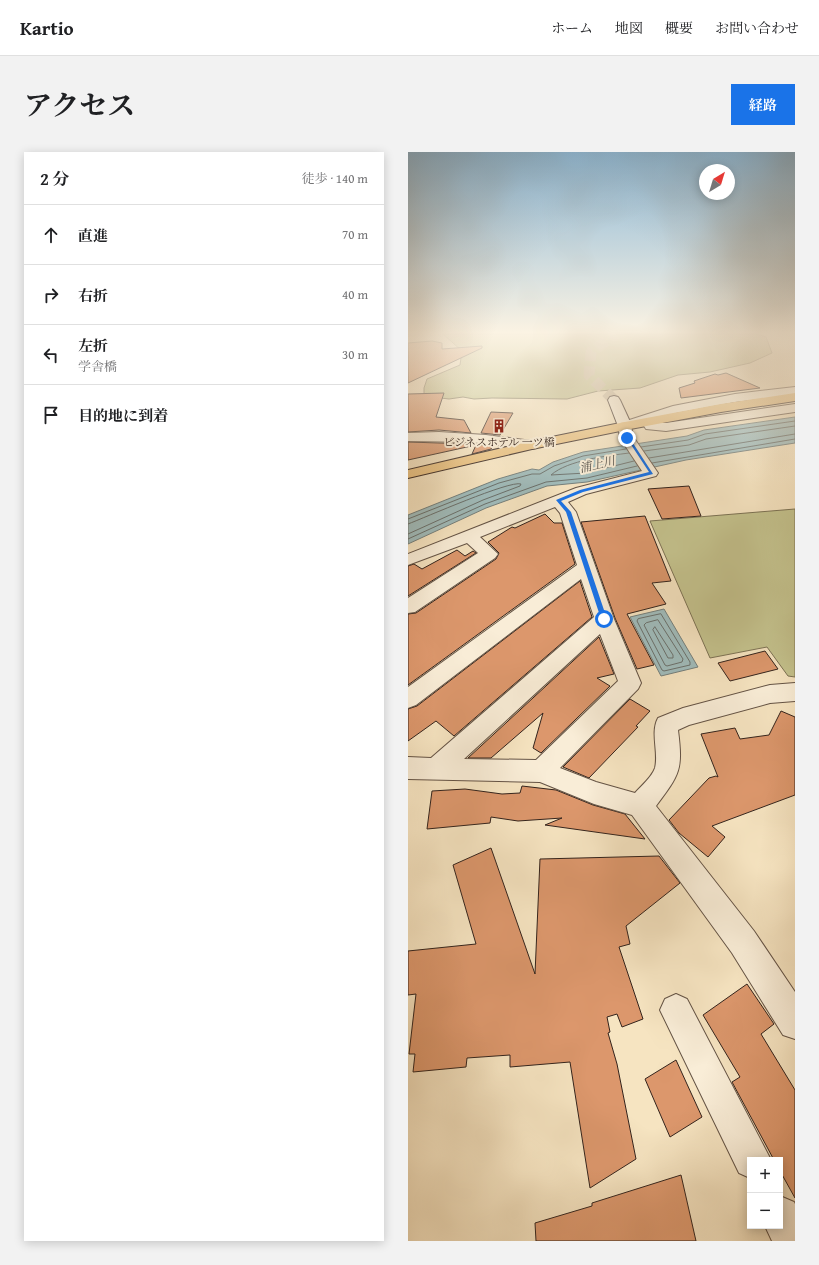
<!DOCTYPE html>
<html lang="ja">
<head>
<meta charset="utf-8">
<style>
	:root { --surface:#fff; --page:#f2f2f2; --text:#202124; --muted:#757577; --line:#e0e0e0; --accent:#1a73e8 }
	body { margin:0; font-family:"Gentium Book Plus","Noto Serif JP",serif; background:var(--page); color:var(--text) }
	.controls { position:absolute; right:12px; bottom:12px; display:grid; overflow:hidden; border-radius:0px; box-shadow:0 2px 10px #0003 }
	.controls button { width:36px; height:36px; display:grid; place-items:center; padding:0; border:0; border-bottom:1px solid var(--line); background:var(--surface); color:var(--text); font:20px sans-serif }
	.compass { position:absolute; left:291px; top:12px; width:36px; height:36px; border-radius:50%; background:var(--surface); box-shadow:0 2px 10px #0003; rotate:38deg }
	.stop { position:absolute; width:12px; height:12px; margin:-9px; border:3px solid #1a73e8; border-radius:50%; background:#fff }
	.stop.end { background:#1a73e8; border-color:#fff; box-shadow:0 1px 4px #0008 }
	.list { margin:0; padding:0; list-style:none }
	h2 { display:flex; justify-content:space-between; align-items:center; height:52px; margin:0; padding:0 16px; font-size:17px }
	h2 small { font-size:13px; font-weight:400; color:var(--muted) }
	.list li { display:grid; grid-template-columns:26px 1fr auto; gap:12px; align-items:center; box-sizing:border-box; height:60px; padding:0 16px; border-top:1px solid var(--line) }
	.list b { display:block; font-size:15px; white-space:nowrap }
	.list p { margin:0; font-size:13px; white-space:nowrap; color:var(--muted) }
	.list em { font-size:13px; font-style:normal; color:var(--muted) }
	.icon { flex:none; width:22px; height:22px; fill:none; stroke:currentColor; stroke-width:2; stroke-linecap:round; stroke-linejoin:round }
	.map { position:relative; flex:none; width:387px; height:1089px; overflow:hidden; border-radius:0px }
	header { display:flex; align-items:center; gap:24px; box-sizing:border-box; height:56px; padding:0 20px; background:var(--surface); border-bottom:1px solid var(--line) }
	header strong { font-size:19px }
	nav { display:flex; gap:22px; margin-inline-start:auto; font-size:14px }
	.intro { display:flex; align-items:center; justify-content:space-between; box-sizing:border-box; height:96px; padding:0 24px }
	h1 { margin:0; font-size:28px }
	.button { padding:10px 18px; border-radius:0px; background:var(--accent); color:#fff; font-size:14px; font-weight:700 }
	main { display:flex; gap:24px; padding:0 24px }
	aside { flex:1; background:var(--surface); border-radius:0px; box-shadow:0 2px 10px #0003 }
	.map>svg:first-child { display:block }
	.green { fill:#c4c28d; stroke:#7c7254 }
	.water { fill:#a0bcbc; stroke:#747f7c }
	.lines { fill:none; stroke-linecap:round; stroke-linejoin:round }
	.shore { stroke:#6a706c; stroke-width:1 }
	.building { fill:#dc976c; stroke:#33231c }
	.secondary-tunnel { stroke:#cfbda0; stroke-width:11; stroke-dasharray:11 5.5; stroke-linecap:butt }
	.minor-casing { stroke:#645345; stroke-width:2 }
	.tertiary-casing { stroke:#645345; stroke-width:2 }
	.secondary-casing { stroke:#33231c; stroke-width:2 }
	.primary-casing { stroke:#33231c; stroke-width:2 }
	.motorway-casing { stroke:#33231c; stroke-width:2 }
	.minor { fill:#f9edd7; fill-rule:evenodd }
	.tertiary { fill:#f9edd7; fill-rule:evenodd }
	.secondary { fill:#f9edd7; fill-rule:evenodd }
	.primary { fill:#ebc280; fill-rule:evenodd }
	.motorway { fill:#ebc280; fill-rule:evenodd }
	.route { fill:#1a73e8 }
	.labels { text-anchor:middle; dominant-baseline:central; stroke-width:4; stroke-linejoin:round; paint-order:stroke }
	.far-poi-label { font-size:11px; fill:#33231c; stroke:#f9edd7 }
	.far-water-label { font-size:12px; font-style:italic; fill:#54514c; stroke:#f9edd7 }
</style>
</head>
<body>
<header>
<strong>Kartio</strong>
<nav><a>ホーム</a><a>地図</a><a>概要</a><a>お問い合わせ</a></nav>
</header>
<div class="intro"><h1>アクセス</h1><a class="button">経路</a></div>
<main>
<aside>
<h2>2 分<small>徒歩 · 140 m</small></h2>
<ul class="list">
<li><svg class="icon" aria-label="ahead" viewBox="0 0 24 24"><path d="M12 20V5M6 11l6-6 6 6"/></svg><div><b>直進</b></div><em>70 m</em></li>
<li><svg class="icon" aria-label="right" viewBox="0 0 24 24"><path d="M7 20v-9h11M14 6l5 5-5 5"/></svg><div><b>右折</b></div><em>40 m</em></li>
<li><svg class="icon" aria-label="left" viewBox="0 0 24 24"><path d="M17 20v-9H6M10 6l-5 5 5 5"/></svg><div><b>左折</b><p>学舎橋</p></div><em>30 m</em></li>
<li><svg class="icon" aria-label="arrive" viewBox="0 0 24 24"><path d="M6 21V4h12l-3 4 3 4H6"/></svg><div><b>目的地に到着</b></div></li>
</ul>
</aside>
<div class="map">
<svg width="387" height="1089" viewBox="0 0 387 1089">
	<rect width="100%" height="100%" fill="#f6e4c1"/>
	<filter id="stains"><feTurbulence type="fractalNoise" baseFrequency=".005" numOctaves="4"/><feColorMatrix values="0 0 0 0 .2 0 0 0 0 .09 0 0 0 0 .02 0 0 0 .5 -.17"/></filter>
	<radialGradient id="worn" r=".72"><stop offset=".6" stop-color="#630" stop-opacity="0"/><stop offset="1" stop-color="#630" stop-opacity=".3"/></radialGradient>
	<path class="green" d="M 35,182 L 348,182 L 358,185 L 364,201 L 342,211 L 302,220 L 270,223 L 232,236 L 190,239 L 159,247 L 84,246 L 66,247 L 55,245 L 41,247 L 16,244 L 16,236 L 19,227 L 52,213 L 54,199 Z
		M 387,357 L 387,525 L 380,524 L 359,495 L 302,506 L 242,369 Z"/>
	<path class="water" d="M 387,265 L 387,291 L 278,308 L 179,330 L 139,334 L 78,356 L 0,392 L 0,363 L 90,327 L 124,317 L 131,318 L 145,310 L 175,300 L 279,284 L 296,278 Z
		M 256,457 L 290,515 L 253,524 L 222,465 Z"/>
	<g class="lines">
		<path class="shore" d="M 233,295 L 280,288 L 297,282 L 387,269
			M 236,299 L 281,293 L 298,287 L 387,274
			M 221,301 C 199,304 160,308 143,323 L 178,321 L 226,309
			M 241,306 L 387,282
			M 244,311 L 387,287
			M 0,367 L 91,331 L 124,322 L 132,322 L 146,314 L 175,304 L 218,297
			M 0,372 C 16,366 102,328 113,332 L 112,334 L 75,348 L 0,382
			M 0,387 L 77,352 L 138,330 L 179,326 L 229,314
			M 253,462 L 282,510 L 282,513 L 256,519 L 254,518 L 229,469 L 230,467 Z
			M 250,468 L 275,507 L 274,510 L 259,514 L 257,513 L 236,473 L 238,471 Z
			M 247,475 L 265,503 L 265,506 L 260,506 L 245,478 Z"/>
	</g>
	<path class="building" d="M 24,189 L 34,191 L 34,197 L 74,194 L 74,196 L 0,231 L 0,191 Z
		M 318,221 L 352,236 L 273,246 L 271,236 L 287,231 L 286,229 L 307,222 L 310,223 Z
		M 36,241 L 28,265 L 56,268 L 63,281 L 31,278 L 0,280 L 0,242 Z
		M 83,260 L 105,261 L 92,283 L 73,281 Z
		M 0,290 L 62,292 L 85,294 L 83,297 L 64,302 L 68,293 L 0,308 Z
		M 281,334 L 293,364 L 254,367 L 240,337 Z
		M 137,362 L 146,371 L 154,371 L 167,412 L 0,533 L 0,462 L 8,461 L 88,407 L 91,401 L 80,390 L 104,375 L 107,376 Z
		M 237,364 L 263,429 L 244,431 L 258,452 L 219,462 L 246,513 L 229,517 L 207,466 L 173,370 Z
		M 49,398 L 57,404 L 65,399 L 68,401 L 0,444 L 0,414 L 6,412 L 14,417 Z
		M 172,429 L 184,465 L 46,584 L 28,569 L 0,589 L 0,557 L 9,554 Z
		M 191,485 L 206,522 L 189,526 L 202,534 L 133,601 L 125,596 L 135,561 L 83,606 L 60,606 Z
		M 357,499 L 370,517 L 322,529 L 310,511 Z
		M 222,547 L 242,559 L 228,574 L 230,575 L 181,626 L 155,615 Z
		M 373,559 L 387,565 L 387,643 L 304,674 L 317,685 L 300,705 L 271,681 L 261,668 L 301,626 L 308,624 L 310,625 L 293,582 L 327,576 L 332,587 L 361,583 Z
		M 114,634 L 148,638 L 185,653 L 217,662 L 237,687 L 137,673 L 154,666 L 110,669 L 83,665 L 82,671 L 19,677 L 24,639 L 57,637 L 94,642 L 112,641 Z
		M 83,696 L 127,822 L 132,707 L 251,704 L 272,731 L 218,774 L 222,792 L 211,795 L 235,867 L 214,875 L 209,862 L 199,865 L 202,880 L 200,881 L 209,912 L 228,1007 L 182,1036 L 162,910 L 102,915 L 102,903 L 59,906 L 58,915 L 5,920 L 7,902 L 1,902 L 8,842 L 0,843 L 0,799 L 68,792 L 45,713 Z
		M 339,832 L 366,872 L 353,882 L 387,938 L 387,1046 L 372,1019 L 372,1008 L 366,1008 L 324,930 L 332,925 L 295,863 Z
		M 268,908 L 294,965 L 262,985 L 237,927 Z
		M 273,1023 L 288,1089 L 128,1089 L 127,1071 L 184,1054 L 184,1051 Z"/>
	<g class="lines">
		<path class="secondary-tunnel" d="M 206,248 L 181,223 L 183,200 L 208,182"/>
		<g class="minor-casing">
			<path id="minor" d="M 217,270 L 222,271 L 226,286 L 250,321 L 248,324 L 178,342 L 160,350 L 168,360 L 206,467 L 233,531 L 230,537 L 152,616 L 188,630 L 227,641 C 233,634 244,625 247,616 C 251,600 242,581 250,566 L 275,556 L 362,533 L 387,531 L 387,549 L 362,551 L 281,573 L 270,578 C 275,618 272,622 248,654 L 346,779 L 387,840 L 387,887 L 375,883 L 324,801 L 224,663 L 186,652 L 132,630 L 0,627 L 0,605 L 23,606 L 186,465 L 173,427 L 8,553 L 0,556 L 0,535 L 169,413 L 152,361 L 147,355 L 72,385 L 90,402 L 87,406 L 7,460 L 0,461 L 0,446 L 70,401 L 59,391 L 0,413 L 0,402 L 168,336 L 234,319 L 212,286 L 210,274 L 212,271 ZM 192,482 L 210,529 L 128,608 L 56,607 Z
				M 31,280 L 78,283 L 124,289 L 129,290 L 131,293 L 129,296 L 124,297 L 62,290 L 0,289 L 0,281 Z
				M 268,842 L 279,847 L 363,1008 L 342,1008 L 342,1026 L 331,1021 L 252,858 L 257,847 Z
				M 372,1044 L 386,1050 L 387,1052 L 387,1089 L 364,1089 L 357,1074 L 372,1074 Z"/>
		</g>
		<g class="tertiary-casing">
			<path id="tertiary" d="M 387,235 L 387,243 L 327,250 L 268,261 L 217,278 L 212,277 L 210,274 L 212,271 L 265,254 L 327,242 Z
				M 387,252 L 387,260 L 258,279 L 238,277 L 236,274 L 238,271 L 258,271 Z"/>
		</g>
		<g class="secondary-casing">
			<path id="secondary" d="M 206,244 L 210,245 L 212,248 L 224,274 L 222,277 L 212,277 L 210,274 L 200,248 L 202,245 Z"/>
		</g>
		<g class="primary-casing">
			<path id="primary" d="M 217,270 L 222,271 L 224,274 L 222,277 L 124,297 L 0,326 L 0,318 L 124,289 Z"/>
		</g>
		<g class="motorway-casing">
			<path id="motorway" d="M 387,241 L 387,249 L 313,260 L 217,278 L 212,277 L 210,274 L 212,271 L 217,270 L 313,252 Z"/>
		</g>
		<use href="#minor" class="minor"/>
		<use href="#tertiary" class="tertiary"/>
		<use href="#secondary" class="secondary"/>
		<use href="#primary" class="primary"/>
		<use href="#motorway" class="motorway"/>
	</g>
	<linearGradient id="sky" x2="0" y2="1"><stop stop-color="#8bb7d6"/><stop offset="0.54" stop-color="#fbf3e3"/><stop offset="1" stop-color="#fbf3e3" stop-opacity="0"/></linearGradient>
	<rect width="387" height="334" fill="url(#sky)"/>
	<path class="route" d="M 218,285 L 221,285 L 245,322 L 175,340 L 153,349 L 163,360 L 199,467 L 196,469 L 193,467 L 158,360 L 148,348 L 172,338 L 241,320 Z"/>
	<defs>
		<g id="building-bare" transform="scale(1.08)"><path d="M-4-6H4V6H1V3H-1V6H-4ZM-2.5-4.3h1.7v1.8h-1.7ZM.8-4.3h1.7v1.8H.8ZM-2.5-1h1.7V.8h-1.7ZM.8-1h1.7V.8H.8Z" fill="#8f2418" stroke="#f9edd7" stroke-width="2.5" paint-order="stroke"/></g>
	</defs>
	<g fill-rule="evenodd">
		<use href="#building-bare" x="91" y="274"/>
	</g>
	<g class="labels">
		<g class="far-poi-label">
			<text x="91" y="290">ビジネスホテル 一ツ橋</text>
		</g>
		<g class="far-water-label">
			<text transform="translate(189 312) rotate(-13)">浦上川</text>
		</g>
	</g>
	<rect width="100%" height="100%" filter="url(#stains)"/>
	<rect width="100%" height="100%" fill="url(#worn)"/>
</svg>
<div class="controls">
<button>+</button>
<button>−</button>
</div>
<svg class="compass" viewBox="-18 -18 36 36"><path d="M0-13l5 13h-10z" fill="#e53935"/><path d="M0 13l5-13h-10z" fill="#757577"/></svg>
<div class="stop" style="left:196px;top:467px"></div>
<div class="stop end" style="left:219px;top:286px"></div>
</div>
</main>
</body>
</html>
